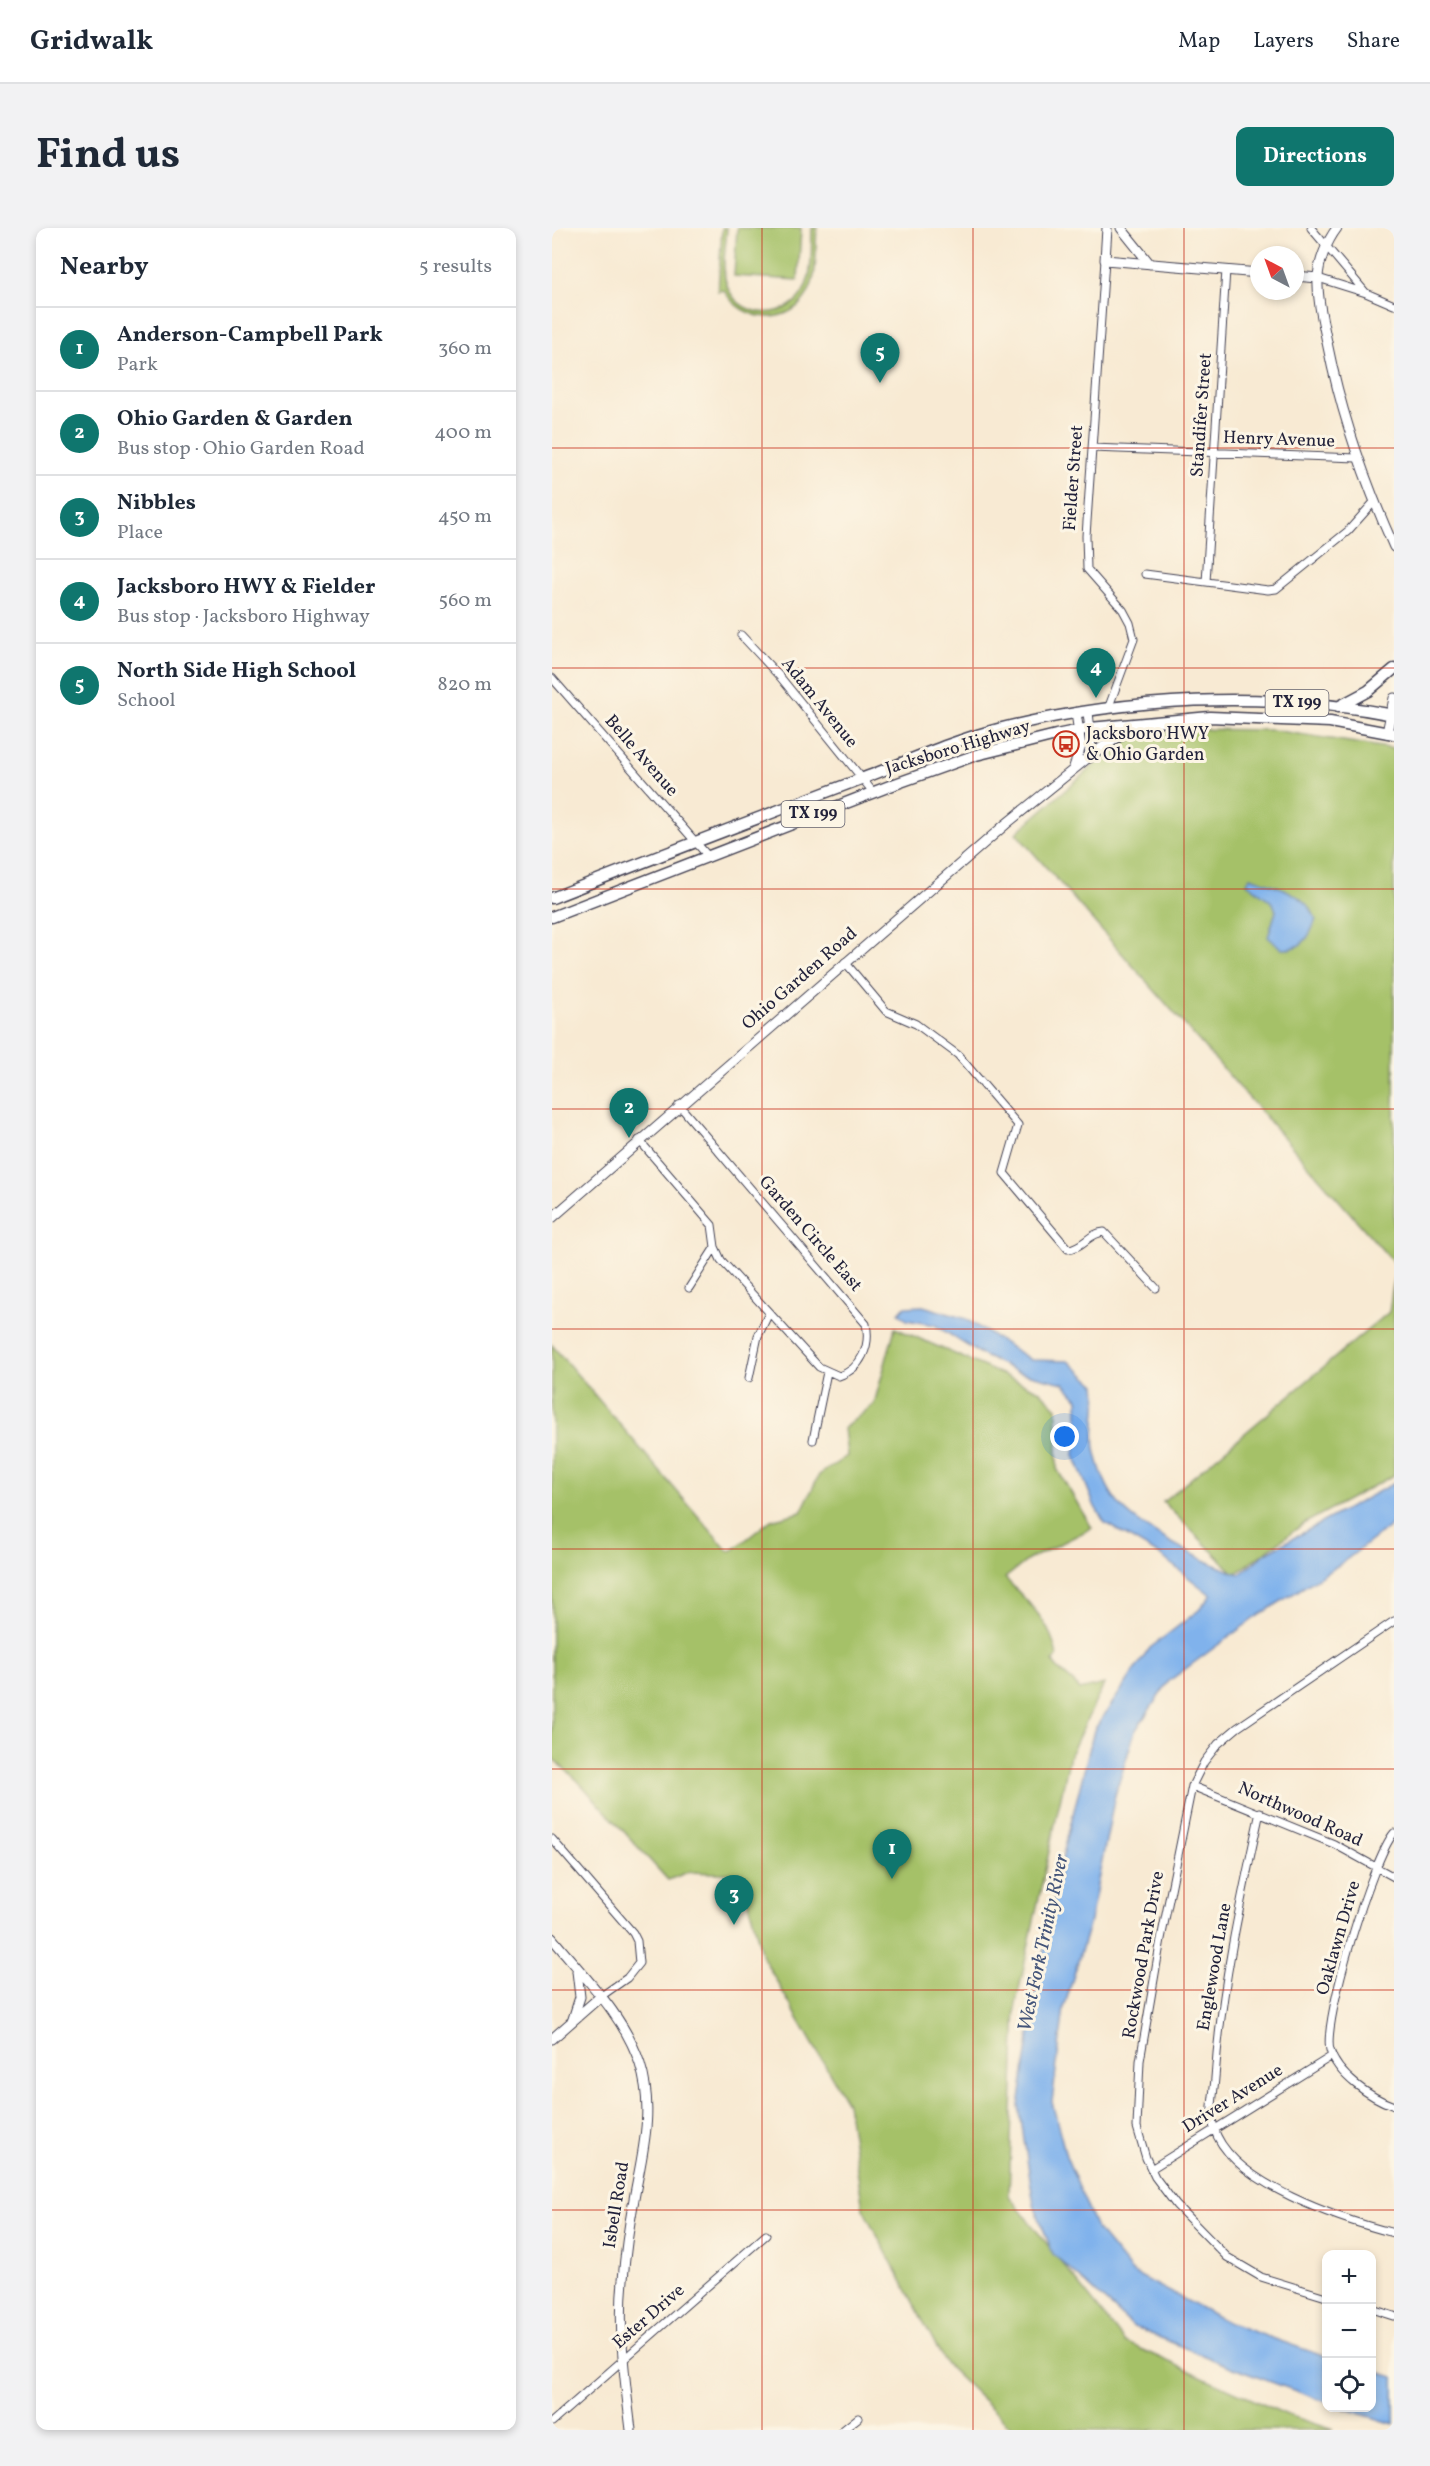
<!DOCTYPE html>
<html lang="en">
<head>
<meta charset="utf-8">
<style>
	:root { --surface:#fff; --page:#f2f2f3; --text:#1f2937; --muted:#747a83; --line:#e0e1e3; --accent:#0f766e }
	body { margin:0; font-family:Vollkorn,serif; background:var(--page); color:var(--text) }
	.controls { position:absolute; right:18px; bottom:18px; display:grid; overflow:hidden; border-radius:12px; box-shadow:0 3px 9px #0003 }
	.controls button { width:54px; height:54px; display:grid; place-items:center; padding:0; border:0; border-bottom:2px solid var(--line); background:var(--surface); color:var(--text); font:30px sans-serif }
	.compass { position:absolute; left:698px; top:18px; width:54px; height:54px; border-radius:50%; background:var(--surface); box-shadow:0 3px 9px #0003; rotate:319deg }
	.you { position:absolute; left:513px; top:1209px; width:21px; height:21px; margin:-15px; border:4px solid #fff; border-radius:50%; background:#1a73e8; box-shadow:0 0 0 9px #1a73e833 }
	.badge { display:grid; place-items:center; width:39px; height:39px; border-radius:50%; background:var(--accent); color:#fff; font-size:20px; font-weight:700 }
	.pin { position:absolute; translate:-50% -50px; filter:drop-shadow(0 2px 3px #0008) }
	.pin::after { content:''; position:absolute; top:32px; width:21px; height:18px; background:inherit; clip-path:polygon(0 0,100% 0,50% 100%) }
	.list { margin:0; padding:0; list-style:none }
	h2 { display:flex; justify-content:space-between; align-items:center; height:78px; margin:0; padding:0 24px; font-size:26px }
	h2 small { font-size:20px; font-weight:400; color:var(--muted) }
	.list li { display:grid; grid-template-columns:39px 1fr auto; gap:18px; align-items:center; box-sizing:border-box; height:84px; padding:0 24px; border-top:2px solid var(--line) }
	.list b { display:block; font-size:22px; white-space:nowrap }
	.list p { margin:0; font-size:20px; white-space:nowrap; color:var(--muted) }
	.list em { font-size:20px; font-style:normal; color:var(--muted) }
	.icon { flex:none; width:33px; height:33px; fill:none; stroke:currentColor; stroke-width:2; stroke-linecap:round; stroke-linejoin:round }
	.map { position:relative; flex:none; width:842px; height:2202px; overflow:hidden; border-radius:12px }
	header { display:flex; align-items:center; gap:36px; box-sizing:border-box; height:84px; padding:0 30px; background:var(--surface); border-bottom:2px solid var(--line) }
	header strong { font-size:28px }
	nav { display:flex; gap:33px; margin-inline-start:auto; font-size:21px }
	.intro { display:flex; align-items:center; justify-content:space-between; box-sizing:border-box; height:144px; padding:0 36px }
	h1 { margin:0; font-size:42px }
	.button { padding:15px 27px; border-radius:12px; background:var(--accent); color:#fff; font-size:21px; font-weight:700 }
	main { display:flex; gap:36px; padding:0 36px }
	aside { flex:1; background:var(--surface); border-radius:12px; box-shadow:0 3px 9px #0003 }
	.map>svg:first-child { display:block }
	.green { fill:#a5c167; stroke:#647251; stroke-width:1.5 }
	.water { fill:#80b2ec; stroke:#516a94; stroke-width:1.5 }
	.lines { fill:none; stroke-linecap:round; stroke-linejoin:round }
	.minor-casing { stroke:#424052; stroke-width:9 }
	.tertiary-casing { stroke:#424052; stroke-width:11 }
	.primary-casing { stroke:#424052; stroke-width:13 }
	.minor { stroke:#fff; stroke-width:7 }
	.tertiary { stroke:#fff; stroke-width:9 }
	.primary { stroke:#fff; stroke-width:10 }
	.grid { fill:none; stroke:#c8321e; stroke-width:1.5; stroke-opacity:0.55 }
	.labels { text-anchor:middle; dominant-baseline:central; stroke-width:6; stroke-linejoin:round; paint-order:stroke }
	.shield { fill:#fcf5e5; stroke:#63616e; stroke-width:1.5 }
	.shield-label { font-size:16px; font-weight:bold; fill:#22223b }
	.street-label { font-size:18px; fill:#22223b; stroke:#fcf5e5 }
	.poi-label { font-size:18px; fill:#22223b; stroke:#fcf5e5; text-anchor:start }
	.water-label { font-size:20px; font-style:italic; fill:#435479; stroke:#fcf5e5 }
</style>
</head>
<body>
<header>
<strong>Gridwalk</strong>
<nav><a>Map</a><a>Layers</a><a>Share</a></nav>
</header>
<div class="intro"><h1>Find us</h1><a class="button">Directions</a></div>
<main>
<aside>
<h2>Nearby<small>5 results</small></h2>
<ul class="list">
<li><span class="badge">1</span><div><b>Anderson-Campbell Park</b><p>Park</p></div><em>360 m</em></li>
<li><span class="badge">2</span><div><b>Ohio Garden &amp; Garden</b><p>Bus stop · Ohio Garden Road</p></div><em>400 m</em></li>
<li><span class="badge">3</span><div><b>Nibbles</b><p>Place</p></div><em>450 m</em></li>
<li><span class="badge">4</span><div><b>Jacksboro HWY &amp; Fielder</b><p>Bus stop · Jacksboro Highway</p></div><em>560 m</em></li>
<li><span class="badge">5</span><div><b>North Side High School</b><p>School</p></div><em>820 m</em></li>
</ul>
</aside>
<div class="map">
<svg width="842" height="2202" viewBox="0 0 842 2202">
	<rect width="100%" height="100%" fill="#fcf5e5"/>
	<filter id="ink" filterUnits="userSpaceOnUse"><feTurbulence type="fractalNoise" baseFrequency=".0167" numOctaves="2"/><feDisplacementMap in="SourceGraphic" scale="12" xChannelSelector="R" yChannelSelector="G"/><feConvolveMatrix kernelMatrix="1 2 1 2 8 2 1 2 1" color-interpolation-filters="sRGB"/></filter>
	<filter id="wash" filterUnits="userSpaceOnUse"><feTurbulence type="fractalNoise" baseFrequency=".008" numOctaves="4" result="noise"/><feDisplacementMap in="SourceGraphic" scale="24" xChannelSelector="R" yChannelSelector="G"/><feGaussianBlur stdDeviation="1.35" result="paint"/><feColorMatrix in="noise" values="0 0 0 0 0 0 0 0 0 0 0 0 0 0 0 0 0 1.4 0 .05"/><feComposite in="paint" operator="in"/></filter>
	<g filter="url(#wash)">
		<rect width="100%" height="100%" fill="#f8ead3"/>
		<path class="green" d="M 170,0 L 175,0 C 174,19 168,42 176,60 C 190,93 239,92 253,60 C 261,42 259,19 260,0 L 265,0 C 263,19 266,43 258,61 C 241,100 190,96 172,62 L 166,63 Z
			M 185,0 L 249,0 L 246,52 L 182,48 Z
			M 628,501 L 721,502 L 842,521 L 842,1035 L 464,605 L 573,510 Z
			M 842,1049 L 842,1247 L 753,1295 L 683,1346 L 611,1274 L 837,1084 Z
			M 343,1100 L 488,1163 L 505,1180 L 505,1241 L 540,1300 L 476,1332 L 453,1350 C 475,1373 500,1395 505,1428 L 501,1434 C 508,1446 520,1450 528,1462 L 552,1456 L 518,1527 L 464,1775 L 457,1968 L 573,2114 L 733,2186 L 782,2202 L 462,2202 L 394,2136 L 311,1981 L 295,1875 L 210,1728 L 190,1646 L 136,1644 L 116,1652 L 26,1553 L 0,1530 L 0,1117 L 176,1323 L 181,1322 L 219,1292 L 249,1284 L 267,1247 L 295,1228 L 292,1200 L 322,1176 Z"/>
		<path class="water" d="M 698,649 C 722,657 753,664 764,691 C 758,709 750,722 730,721 L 716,709 L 724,683 L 721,675 L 695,655 Z
			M 371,1078 L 414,1091 L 479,1132 L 516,1133 L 544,1157 C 547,1178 540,1200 543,1221 C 547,1240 554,1260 566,1275 C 585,1299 658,1338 688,1346 L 714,1325 L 842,1255 L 842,1295 L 790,1335 L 704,1389 L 617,1453 L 583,1503 L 563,1567 L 538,1693 L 512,1780 L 500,1874 L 514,1928 L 544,2000 L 580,2044 L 677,2095 L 774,2129 L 774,2174 L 689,2143 L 582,2099 L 501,2026 L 482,1977 L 467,1878 L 485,1757 L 509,1635 L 542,1502 L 598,1420 L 647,1382 L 659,1367 L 609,1328 L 553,1295 L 543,1279 L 522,1227 L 526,1200 L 526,1171 L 511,1155 L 466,1144 L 430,1127 L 383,1097 L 355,1092 L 347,1085 L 352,1079 Z
			M 820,2142 L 842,2149 L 842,2196 L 790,2180 L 820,2180 Z"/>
	</g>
	<g filter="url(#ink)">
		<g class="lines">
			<g class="minor-casing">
				<path id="minor" d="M 759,0 L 814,65 L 842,77
					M 553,32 L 534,308 L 535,341 L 571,382 L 578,395 L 582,411 L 556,481
					M 766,50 L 814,65
					M 540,220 L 805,230
					M 593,346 L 716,362 L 724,361 L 796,303 L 822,274
					M 654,354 L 674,42
					M 189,407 L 229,450 L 321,564
					M 0,450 L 155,627
					M 293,734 L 334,783 L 364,796 L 406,827 L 466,897 L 452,945 L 516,1021 C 531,1020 537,1005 552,1004 L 604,1060
					M 87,912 L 160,997 L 163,1019 L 169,1032 L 267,1139 L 287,1148 C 309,1141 319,1118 314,1096 L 127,877
					M 137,1060 L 163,1019
					M 197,1150 L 206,1108 L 217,1085
					M 261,1212 L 275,1144
					M 640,1558 L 782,1616 L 842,1649
					M 708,1584 C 689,1671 669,1761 663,1850 C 662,1865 657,1885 662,1900 C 679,1956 791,1992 842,2005
					M 842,1605 C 821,1629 770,1794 778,1822 C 785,1847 819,1870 842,1878
					M 0,1611 L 81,1705 L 85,1713 L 87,1735 L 75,1750 L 48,1769
					M 599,1941 L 780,1828
					M 774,2069 L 709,2049 L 675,2029 L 624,1977 L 603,1949 L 594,1930 L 585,1899 L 588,1833 L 609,1711 L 640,1558 L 652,1534 L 666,1516 L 685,1500 L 842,1393
					M 820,2081 L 842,2088
					M 0,2194 L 214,2007
					M 291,2202 L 306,2190"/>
			</g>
			<g class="tertiary-casing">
				<path id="tertiary" d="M 555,0 L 553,32 L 707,45
					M 569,0 L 598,36
					M 785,0 C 775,13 766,35 766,51 C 765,73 772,98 776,119 C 790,189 813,254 842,319
					M 743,48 L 766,50
					M 835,505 L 842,470
					M 522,539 L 529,518 L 524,485
					M 0,990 L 454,596 L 537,529 L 539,512 L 536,484
					M 0,1710 C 32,1749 72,1787 88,1836 C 103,1882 90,1926 82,1971 C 77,1998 73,2025 71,2052 C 66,2103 73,2152 79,2202
					M 21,1791 L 28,1769 L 25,1743
					M 0,1811 L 48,1769"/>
			</g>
			<g class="primary-casing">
				<path id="primary" d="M 786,479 L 816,463 L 842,441
					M 537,529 L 581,498
					M 0,670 C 103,629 206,590 309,551 C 354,534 399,513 446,501 C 574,469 712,462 842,487
					M 0,689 L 343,556 L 424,527 L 504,507 L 538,500 L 658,489 L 778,494 L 842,506"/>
			</g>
			<use href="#minor" class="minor"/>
			<use href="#tertiary" class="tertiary"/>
			<use href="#primary" class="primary"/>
		</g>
	</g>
	<path class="grid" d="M 210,0 L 210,2202M 421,0 L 421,2202M 632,0 L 632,2202M 0,220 L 842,220M 0,440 L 842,440M 0,661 L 842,661M 0,881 L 842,881M 0,1101 L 842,1101M 0,1321 L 842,1321M 0,1541 L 842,1541M 0,1762 L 842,1762M 0,1982 L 842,1982"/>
	<defs>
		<g id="bus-ring" transform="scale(1.35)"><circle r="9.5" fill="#fcf5e5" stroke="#c8321e" stroke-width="1.5"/><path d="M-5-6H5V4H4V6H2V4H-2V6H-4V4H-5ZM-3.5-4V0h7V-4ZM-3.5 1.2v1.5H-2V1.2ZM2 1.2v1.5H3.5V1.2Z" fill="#c8321e"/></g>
	</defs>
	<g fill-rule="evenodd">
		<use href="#bus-ring" x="514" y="516"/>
	</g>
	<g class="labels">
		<g class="shield">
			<rect x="713.5" y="462" width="63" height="26" rx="4.5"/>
			<rect x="229.5" y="573" width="63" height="26" rx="4.5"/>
		</g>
		<g class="shield-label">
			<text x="745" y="475">TX 199</text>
			<text x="261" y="586">TX 199</text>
		</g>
		<g class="street-label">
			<text transform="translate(650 187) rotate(-86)">Standifer Street</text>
			<text transform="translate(727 212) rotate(2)">Henry Avenue</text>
			<text transform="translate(522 250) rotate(-86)">Fielder Street</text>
			<text transform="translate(267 475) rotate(51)">Adam Avenue</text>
			<text transform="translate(406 520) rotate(-17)">Jacksboro Highway</text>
			<text transform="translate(89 528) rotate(49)">Belle Avenue</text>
			<text transform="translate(248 751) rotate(-41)">Ohio Garden Road</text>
			<text transform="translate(258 1006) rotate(49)">Garden Circle East</text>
			<text transform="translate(748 1587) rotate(24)">Northwood Road</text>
			<text transform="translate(787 1710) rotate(-74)">Oaklawn Drive</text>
			<text transform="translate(592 1727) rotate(-80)">Rockwood Park Drive</text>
			<text transform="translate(663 1739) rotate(-80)">Englewood Lane</text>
			<text transform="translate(681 1871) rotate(-32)">Driver Avenue</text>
			<text transform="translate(65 1977) rotate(-81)">Isbell Road</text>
			<text transform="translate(97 2089) rotate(-41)">Ester Drive</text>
		</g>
		<g class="poi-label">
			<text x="534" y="506">Jacksboro HWY<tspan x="534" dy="21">&amp; Ohio Garden</tspan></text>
		</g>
		<g class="water-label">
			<text transform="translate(492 1715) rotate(-78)">West Fork Trinity River</text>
		</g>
	</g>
</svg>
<div class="controls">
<button>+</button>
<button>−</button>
<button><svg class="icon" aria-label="locate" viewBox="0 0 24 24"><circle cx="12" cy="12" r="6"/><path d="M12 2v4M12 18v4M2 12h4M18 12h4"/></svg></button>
</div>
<svg class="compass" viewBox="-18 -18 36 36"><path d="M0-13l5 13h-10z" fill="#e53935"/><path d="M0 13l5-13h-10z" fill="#747a83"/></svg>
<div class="you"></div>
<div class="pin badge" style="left:340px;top:1651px">1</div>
<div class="pin badge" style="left:77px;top:910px">2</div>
<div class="pin badge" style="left:182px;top:1697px">3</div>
<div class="pin badge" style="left:544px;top:470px">4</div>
<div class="pin badge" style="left:328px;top:155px">5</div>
</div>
</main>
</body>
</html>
